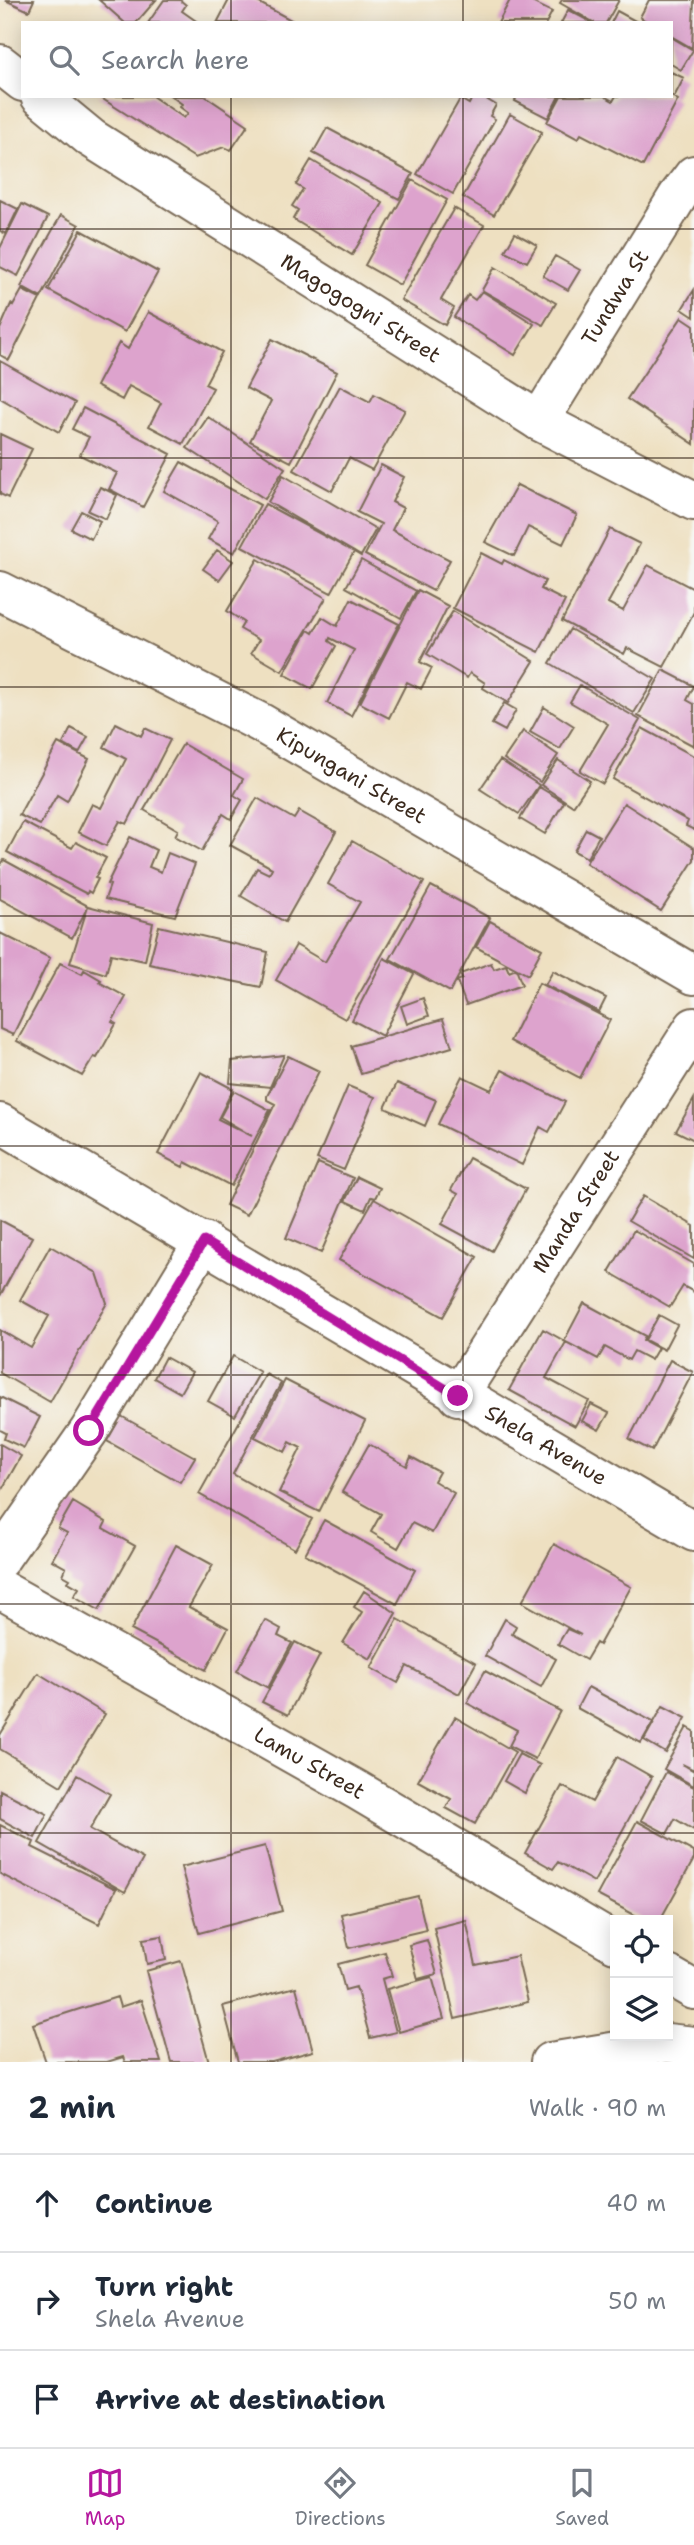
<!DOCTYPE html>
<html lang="en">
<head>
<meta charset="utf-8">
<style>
	:root { --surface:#fff; --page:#f2f2f3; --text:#1f2937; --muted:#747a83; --line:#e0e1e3; --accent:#b5179e }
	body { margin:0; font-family:"Shantell Sans",sans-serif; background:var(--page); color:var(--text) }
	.controls { position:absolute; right:21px; bottom:21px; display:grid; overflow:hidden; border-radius:0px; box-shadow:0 4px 18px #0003 }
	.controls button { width:63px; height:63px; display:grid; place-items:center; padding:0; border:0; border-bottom:2px solid var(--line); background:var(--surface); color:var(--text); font:35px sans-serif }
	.stop { position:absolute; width:21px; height:21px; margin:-16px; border:5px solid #b5179e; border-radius:50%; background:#fff }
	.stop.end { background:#b5179e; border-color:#fff; box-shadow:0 2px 7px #0008 }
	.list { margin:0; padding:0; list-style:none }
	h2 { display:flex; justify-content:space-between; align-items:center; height:91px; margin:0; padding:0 28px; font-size:30px }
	h2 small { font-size:23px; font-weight:400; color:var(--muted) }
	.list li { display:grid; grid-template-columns:46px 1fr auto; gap:21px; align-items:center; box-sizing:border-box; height:98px; padding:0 28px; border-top:2px solid var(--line) }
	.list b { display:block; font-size:26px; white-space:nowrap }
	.list p { margin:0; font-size:23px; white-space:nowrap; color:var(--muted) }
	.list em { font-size:23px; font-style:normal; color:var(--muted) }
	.icon { flex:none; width:38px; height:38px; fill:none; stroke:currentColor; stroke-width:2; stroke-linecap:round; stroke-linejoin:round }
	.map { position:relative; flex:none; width:694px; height:2062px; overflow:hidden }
	.search { position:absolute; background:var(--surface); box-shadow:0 4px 18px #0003; left:21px; right:21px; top:21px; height:77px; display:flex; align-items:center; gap:18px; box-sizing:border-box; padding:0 24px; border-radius:0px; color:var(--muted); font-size:26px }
	.sheet { height:385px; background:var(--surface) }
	nav { display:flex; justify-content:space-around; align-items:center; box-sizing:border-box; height:98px; border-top:2px solid var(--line); background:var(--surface); font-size:19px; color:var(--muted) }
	nav a { display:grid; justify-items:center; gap:4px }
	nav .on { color:var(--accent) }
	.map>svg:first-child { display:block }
	.building { fill:#dda3cd }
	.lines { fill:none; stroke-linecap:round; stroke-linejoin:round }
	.minor-casing { stroke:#7a6a57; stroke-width:42 }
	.minor { stroke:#fff; stroke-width:38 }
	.route { stroke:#b5179e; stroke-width:9 }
	.grid { fill:none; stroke:#3b2a1e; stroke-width:2; stroke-opacity:0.55 }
	.labels { text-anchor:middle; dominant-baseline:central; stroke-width:7; stroke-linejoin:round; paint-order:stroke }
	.street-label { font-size:21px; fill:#3b2a1e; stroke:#f6f6f2 }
</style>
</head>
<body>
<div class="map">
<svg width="694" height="2062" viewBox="0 0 694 2062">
	<rect width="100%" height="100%" fill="#f6f6f2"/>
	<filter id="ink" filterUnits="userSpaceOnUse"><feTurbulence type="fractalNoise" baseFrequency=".0143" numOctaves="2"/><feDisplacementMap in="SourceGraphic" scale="14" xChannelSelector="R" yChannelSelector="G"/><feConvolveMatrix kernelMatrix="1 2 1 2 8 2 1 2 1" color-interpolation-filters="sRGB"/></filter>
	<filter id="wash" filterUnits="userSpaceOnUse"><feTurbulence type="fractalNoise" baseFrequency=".00686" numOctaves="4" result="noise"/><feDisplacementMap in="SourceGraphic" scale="28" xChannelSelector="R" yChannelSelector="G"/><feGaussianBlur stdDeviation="1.57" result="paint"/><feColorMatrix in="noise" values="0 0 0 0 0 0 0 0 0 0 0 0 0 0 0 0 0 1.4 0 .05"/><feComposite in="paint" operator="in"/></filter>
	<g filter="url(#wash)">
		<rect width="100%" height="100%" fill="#eee0c1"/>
		<g id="blocks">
			<path class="building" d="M 5,0 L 34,0 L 29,11 Z
				M 99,0 L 156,0 L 136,23 L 125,23 Z
				M 164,0 L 180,0 L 186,5 L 182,11 L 199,23 L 148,23 Z
				M 229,0 L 254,0 L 293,21 L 292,23 L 217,23 Z
				M 510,0 L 528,0 L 552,12 L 546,23 L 498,23 Z
				M 562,0 L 619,0 L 606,23 L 595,23 L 560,3 Z
				M 649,0 L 694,0 L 692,48 L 671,36 L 671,23 L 649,23 L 640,17 Z
				M 568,10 L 593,23 L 561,23 Z
				M 617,11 L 639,23 L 611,23 Z
				M 671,37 L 693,50 L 681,70 L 671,64 Z
				M 671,72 L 684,78 L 674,97 L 671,95 Z
				M 98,96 L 152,96 L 184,118 L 188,113 L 180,107 L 182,104 L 171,96 L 205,96 L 248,125 L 231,150 L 224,147 L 195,158 Z
				M 473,96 L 481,96 L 496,105 L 490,116 L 495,119 L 453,194 L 417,174 L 460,99 L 469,104 Z
				M 517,96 L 559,96 L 548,118 L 515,101 Z
				M 561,96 L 604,96 L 613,101 L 616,96 L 671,96 L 678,100 L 643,166 L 581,134 L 578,139 L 547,122 Z
				M 510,114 L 542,132 L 494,215 L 463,197 Z
				M 327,128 L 413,174 L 399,199 L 313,153 Z
				M 311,160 L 383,203 L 352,255 L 293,219 L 298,210 L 292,206 L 303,189 L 296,185 Z
				M 412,180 L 447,200 L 400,285 L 365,265 Z
				M 0,200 L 18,209 L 6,234 L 0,231 Z
				M 22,204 L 48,217 L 18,276 L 0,267 L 0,248 Z
				M 454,208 L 484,225 L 441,300 L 454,308 L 445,325 L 401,300 Z
				M 61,215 L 79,225 L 41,298 L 21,287 Z
				M 81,230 L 158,272 L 125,332 L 48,290 Z
				M 515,233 L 537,245 L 527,262 L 505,251 Z
				M 555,256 L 580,270 L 568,290 L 543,276 Z
				M 495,267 L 556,303 L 543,325 L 482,290 Z
				M 22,290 L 40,299 L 9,360 L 0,355 L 0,329 L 11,304 L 13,306 Z
				M 694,290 L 694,317 L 682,309 Z
				M 482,291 L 534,324 L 515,355 L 454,317 L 468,295 L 475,300 Z
				M 148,312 L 222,352 L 205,384 L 213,388 L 183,444 L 149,426 L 161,403 L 129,386 L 122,400 L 96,386 L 119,343 L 128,349 Z
				M 682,317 L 694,325 L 694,444 L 627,399 Z
				M 272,339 L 337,372 L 291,462 L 250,441 L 271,401 L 246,388 Z
				M 0,361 L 75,403 L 59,432 L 0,398 Z
				M 340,386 L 370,402 L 374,394 L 405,410 L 372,470 L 349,458 L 332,491 L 294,470 Z
				M 83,408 L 171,454 L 143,507 L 109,489 L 117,473 L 80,455 L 89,437 L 72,429 Z
				M 208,417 L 285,468 L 265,499 L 187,448 Z
				M 0,434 L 32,449 L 8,498 L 0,494 Z
				M 181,462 L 260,505 L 234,553 L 208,539 L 218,521 L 164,491 Z
				M 381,465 L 404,477 L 392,502 L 403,508 L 392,530 L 450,560 L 433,591 L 365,555 L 381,524 L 357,512 Z
				M 283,475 L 376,529 L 361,556 L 268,502 Z
				M 517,485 L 577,515 L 563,544 L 528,527 L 514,556 L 485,542 Z
				M 100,487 L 117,495 L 106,519 L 88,511 Z
				M 265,504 L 354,552 L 331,593 L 242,546 Z
				M 81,511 L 100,521 L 91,539 L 71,529 Z
				M 610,529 L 640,544 L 608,603 L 623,611 L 648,565 L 694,589 L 694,612 L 664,667 L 627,648 L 624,654 L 562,621 Z
				M 217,550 L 233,561 L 219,580 L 203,569 Z
				M 481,553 L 502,564 L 504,560 L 545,581 L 541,589 L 565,601 L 539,652 L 453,608 Z
				M 258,559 L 326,598 L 282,671 L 251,653 L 259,640 L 240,629 L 244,622 L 227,611 Z
				M 361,560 L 416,591 L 401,618 L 346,587 Z
				M 418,590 L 448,606 L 420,662 L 432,668 L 421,689 L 407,682 L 389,718 L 360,703 Z
				M 351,599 L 399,624 L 351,716 L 327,703 L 354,650 L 330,638 L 329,641 L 336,646 L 312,689 L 284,674 L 308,630 L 313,633 L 322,617 L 337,626 Z
				M 453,611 L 534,661 L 508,703 L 483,688 L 485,683 L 470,673 L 467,678 L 427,654 Z
				M 570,629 L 655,679 L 634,713 L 550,663 Z
				M 663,670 L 694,686 L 687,700 L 694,704 L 694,746 L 638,716 Z
				M 580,685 L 640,720 L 603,784 L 580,771 L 608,724 L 570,702 Z
				M 504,703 L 516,710 L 505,731 L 492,724 Z
				M 544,707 L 574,726 L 560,749 L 530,732 Z
				M 116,723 L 141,736 L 145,728 L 170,740 L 127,824 L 120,821 L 106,846 L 78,832 L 92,804 L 101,808 L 126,759 L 104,747 Z
				M 71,728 L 88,737 L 79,753 L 63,744 Z
				M 642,728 L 694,756 L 694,830 L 686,826 L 688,821 L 613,779 Z
				M 523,731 L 558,755 L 540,782 L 504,759 Z
				M 58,743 L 89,759 L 67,801 L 57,795 L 40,825 L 19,815 Z
				M 183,744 L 243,779 L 234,795 L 242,800 L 231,819 L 223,814 L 202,851 L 175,836 L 178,830 L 144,810 Z
				M 500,760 L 539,785 L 519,814 L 480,789 Z
				M 558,760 L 590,781 L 573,806 L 541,785 Z
				M 539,787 L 564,802 L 545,834 L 520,819 Z
				M 257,798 L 294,819 L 299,811 L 336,832 L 285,922 L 241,896 L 257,868 L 269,874 L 272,868 L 230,845 Z
				M 624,803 L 694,848 L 694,860 L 661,911 L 586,863 Z
				M 23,822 L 72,848 L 76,842 L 106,858 L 95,878 L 98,879 L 91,893 L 88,891 L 87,894 L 7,852 Z
				M 586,829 L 599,836 L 587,858 L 574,851 Z
				M 130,837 L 156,850 L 149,867 L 161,872 L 168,853 L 195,864 L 175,916 L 105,899 L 110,885 L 107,884 Z
				M 352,841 L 424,882 L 345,1019 L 276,980 L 296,945 L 325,962 L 360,902 L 328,884 Z
				M 4,860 L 88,906 L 72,938 L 0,899 L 0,866 Z
				M 431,886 L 490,918 L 450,992 L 390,959 Z
				M 88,906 L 153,923 L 145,961 L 111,954 L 106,974 L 70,963 Z
				M 490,921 L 542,949 L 528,975 L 476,947 Z
				M 159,926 L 268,952 L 261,987 L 149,964 Z
				M 0,933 L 50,958 L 13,1035 L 0,1029 Z
				M 384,958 L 414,974 L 382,1036 L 352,1020 Z
				M 60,963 L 82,974 L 84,970 L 101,980 L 99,982 L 126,997 L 112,1022 L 116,1024 L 97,1058 L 94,1057 L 82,1076 L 17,1041 Z
				M 491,963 L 494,969 L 506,965 L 509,972 L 516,969 L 522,985 L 466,1005 L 457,981 L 462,979 L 460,974 Z
				M 553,971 L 606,998 L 599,1012 L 545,985 Z
				M 539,983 L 610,1020 L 580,1078 L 510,1041 Z
				M 423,998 L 429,1016 L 407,1024 L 401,1006 Z
				M 443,1019 L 452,1047 L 361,1074 L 351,1046 Z
				M 284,1055 L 270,1087 L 230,1083 L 232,1061 Z
				M 288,1056 L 319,1071 L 247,1215 L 226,1205 L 275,1104 L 267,1100 L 267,1096 Z
				M 502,1070 L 565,1102 L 549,1132 L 540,1127 L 522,1165 L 438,1124 L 462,1076 L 491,1090 Z
				M 201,1072 L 233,1089 L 218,1119 L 252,1136 L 220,1117 L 234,1091 L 270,1110 L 231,1186 L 185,1162 L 183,1167 L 158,1154 Z
				M 397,1083 L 436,1100 L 425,1126 L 385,1108 Z
				M 348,1086 L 375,1097 L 344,1170 L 317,1159 Z
				M 694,1099 L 694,1140 L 676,1131 Z
				M 469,1158 L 526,1189 L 492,1251 L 442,1224 L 458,1194 L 451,1190 Z
				M 318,1163 L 353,1178 L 321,1253 L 286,1238 Z
				M 357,1177 L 380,1188 L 375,1198 L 371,1197 L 365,1210 L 345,1201 Z
				M 643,1196 L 694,1226 L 694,1259 L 628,1221 Z
				M 374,1199 L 477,1257 L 443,1317 L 339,1260 Z
				M 0,1220 L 32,1237 L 0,1296 Z
				M 634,1230 L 694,1264 L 694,1292 L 683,1286 L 670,1307 L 609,1272 Z
				M 50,1246 L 97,1273 L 107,1303 L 50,1402 L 0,1373 L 0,1330 L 31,1348 L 49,1316 L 20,1300 Z
				M 584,1303 L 645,1336 L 643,1340 L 658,1348 L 651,1360 L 634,1351 L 629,1360 L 605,1347 L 598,1359 L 564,1341 Z
				M 659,1315 L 677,1325 L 664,1350 L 645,1340 Z
				M 543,1329 L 566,1342 L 546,1378 L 589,1401 L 575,1426 L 509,1390 Z
				M 233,1356 L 260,1372 L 235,1416 L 208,1401 Z
				M 165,1357 L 192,1372 L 180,1393 L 154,1378 Z
				M 670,1360 L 693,1372 L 652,1451 L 629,1439 Z
				M 266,1374 L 281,1383 L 233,1474 L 312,1519 L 295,1549 L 199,1494 Z
				M 285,1380 L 365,1421 L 319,1512 L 279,1492 L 301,1448 L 290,1442 L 285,1452 L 255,1437 Z
				M 0,1397 L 40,1417 L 24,1448 L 4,1439 L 6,1433 L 0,1430 Z
				M 591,1404 L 609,1413 L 599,1430 L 582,1421 Z
				M 121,1416 L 195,1457 L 180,1482 L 107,1441 Z
				M 0,1444 L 21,1456 L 0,1493 Z
				M 369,1444 L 407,1466 L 411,1457 L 439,1472 L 434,1481 L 454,1493 L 432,1533 L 412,1523 L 398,1548 L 371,1532 L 381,1514 L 342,1492 Z
				M 73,1502 L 106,1522 L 103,1528 L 135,1546 L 99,1610 L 74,1596 L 79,1588 L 68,1582 L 70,1579 L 63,1575 L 66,1568 L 52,1560 L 67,1533 L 58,1528 Z
				M 324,1520 L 415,1570 L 397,1604 L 305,1554 Z
				M 554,1544 L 631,1587 L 599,1645 L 596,1643 L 586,1660 L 558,1644 L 567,1629 L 581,1635 L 522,1602 Z
				M 176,1545 L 213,1565 L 189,1607 L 228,1628 L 206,1670 L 131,1630 Z
				M 364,1591 L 396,1613 L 370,1659 L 343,1643 L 362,1612 L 354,1607 Z
				M 398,1619 L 476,1663 L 459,1694 L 407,1666 L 398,1683 L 371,1668 Z
				M 505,1619 L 516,1626 L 512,1634 L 556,1659 L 541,1687 L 485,1656 Z
				M 265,1620 L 281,1629 L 278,1636 L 292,1643 L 268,1688 L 237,1671 Z
				M 295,1642 L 320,1655 L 288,1715 L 262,1702 Z
				M 485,1671 L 560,1711 L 535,1759 L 509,1746 L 517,1730 L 467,1703 Z
				M 38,1673 L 105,1714 L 61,1786 L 0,1749 L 0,1735 Z
				M 588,1687 L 653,1722 L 641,1743 L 577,1708 Z
				M 663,1706 L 686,1718 L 666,1753 L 644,1740 Z
				M 455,1717 L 515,1752 L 475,1824 L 446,1808 L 451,1799 L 418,1781 Z
				M 687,1727 L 694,1731 L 694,1770 L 682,1764 L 694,1771 L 694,1786 L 664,1769 Z
				M 519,1754 L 540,1765 L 525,1793 L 504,1781 Z
				M 617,1757 L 652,1777 L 594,1882 L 558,1862 L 553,1869 L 525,1853 L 562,1786 L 592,1802 Z
				M 666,1772 L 694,1787 L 694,1830 L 675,1819 L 667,1834 L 641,1820 Z
				M 77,1775 L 110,1794 L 90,1829 L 143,1859 L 125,1892 L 39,1843 Z
				M 0,1790 L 47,1814 L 35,1838 L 0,1819 Z
				M 637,1821 L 694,1852 L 694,1859 L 660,1920 L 644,1920 L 597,1895 Z
				M 0,1825 L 34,1842 L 32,1847 L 116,1889 L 99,1924 L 0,1874 Z
				M 265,1846 L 282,1911 L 199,1933 L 181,1867 Z
				M 418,1896 L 426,1930 L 349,1948 L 341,1914 Z
				M 466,1920 L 476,1965 L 517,1956 L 528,2002 L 455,2019 L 434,1928 Z
				M 162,1936 L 166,1960 L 147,1964 L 143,1939 Z
				M 427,1940 L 437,1974 L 418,1979 L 409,1945 Z
				M 385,1952 L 392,1976 L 382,1979 L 396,2032 L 370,2038 L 356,1987 L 345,1990 L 338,1964 Z
				M 181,1961 L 209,2062 L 171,2062 L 146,1971 Z
				M 432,1977 L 444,2019 L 399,2032 L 387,1989 Z
				M 296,1987 L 313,2051 L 272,2062 L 238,2062 L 223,2006 Z
				M 117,1997 L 120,2007 L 141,2000 L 161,2062 L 125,2062 L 123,2057 L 107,2062 L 46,2062 L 33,2024 Z"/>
		</g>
	</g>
	<g filter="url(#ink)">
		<use href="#blocks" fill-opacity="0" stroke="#7a6a57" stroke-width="2"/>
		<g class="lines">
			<g class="minor-casing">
				<g id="minor">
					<path d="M 0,64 L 23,82"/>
					<path id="s1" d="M 40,96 L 91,138 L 539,421 L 694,501"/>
					<path id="s2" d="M 539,421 L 678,196 L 694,175"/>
					<path id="s3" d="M 0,591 L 261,723 L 694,975"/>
					<path id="s4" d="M 0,1123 C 232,1258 462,1397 694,1532"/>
					<path id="s5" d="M 458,1396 L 694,1027"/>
					<path d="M 0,1559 L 89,1431 L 204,1241"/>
					<path id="s6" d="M 0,1589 L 357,1790 L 615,1943"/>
					<path d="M 668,1975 L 694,1990"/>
					<path d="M 550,2062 L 667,2043 L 694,2046"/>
				</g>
			</g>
			<use href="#minor" class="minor"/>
		</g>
	</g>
	<g class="lines" filter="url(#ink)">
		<path class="route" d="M 89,1431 L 204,1241 L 458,1396"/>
	</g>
	<path class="grid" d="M 231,0 L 231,23M 463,0 L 463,23M 231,96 L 231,2062M 463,96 L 463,2062M 0,229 L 694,229M 0,458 L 694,458M 0,687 L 694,687M 0,916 L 694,916M 0,1146 L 694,1146M 0,1375 L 694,1375M 0,1604 L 694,1604M 0,1833 L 694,1833"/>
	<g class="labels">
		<g class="street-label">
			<text stroke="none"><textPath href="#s2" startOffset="145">Tundwa St</textPath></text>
			<text stroke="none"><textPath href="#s1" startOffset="385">Magogogni Street</textPath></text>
			<text stroke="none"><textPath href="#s3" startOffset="397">Kipungani Street</textPath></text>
			<text stroke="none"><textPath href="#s5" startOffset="219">Manda Street</textPath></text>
			<text stroke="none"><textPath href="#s4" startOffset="634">Shela Avenue</textPath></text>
			<text stroke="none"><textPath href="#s6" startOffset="355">Lamu Street</textPath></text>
		</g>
	</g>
</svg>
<div class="controls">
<button><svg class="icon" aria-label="locate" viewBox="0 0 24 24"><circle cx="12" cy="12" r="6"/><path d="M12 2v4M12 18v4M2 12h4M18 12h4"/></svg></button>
<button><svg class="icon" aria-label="layers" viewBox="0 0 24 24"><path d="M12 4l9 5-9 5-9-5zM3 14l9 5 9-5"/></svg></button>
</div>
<div class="stop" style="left:89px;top:1431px"></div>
<div class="stop end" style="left:458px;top:1396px"></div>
<div class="search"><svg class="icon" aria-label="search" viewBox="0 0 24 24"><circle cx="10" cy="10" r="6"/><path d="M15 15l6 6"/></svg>Search here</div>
</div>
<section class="sheet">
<h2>2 min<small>Walk · 90 m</small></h2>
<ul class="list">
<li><svg class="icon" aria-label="ahead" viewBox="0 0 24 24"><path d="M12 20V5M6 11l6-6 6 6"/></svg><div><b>Continue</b></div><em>40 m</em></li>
<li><svg class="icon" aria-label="right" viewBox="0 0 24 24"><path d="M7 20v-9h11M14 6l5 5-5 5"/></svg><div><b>Turn right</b><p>Shela Avenue</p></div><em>50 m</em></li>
<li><svg class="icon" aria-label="arrive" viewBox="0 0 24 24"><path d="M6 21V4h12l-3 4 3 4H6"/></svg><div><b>Arrive at destination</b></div></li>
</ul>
</section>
<nav>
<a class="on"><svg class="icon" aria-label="map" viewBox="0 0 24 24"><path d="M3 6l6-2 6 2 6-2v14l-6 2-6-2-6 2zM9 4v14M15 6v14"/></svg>Map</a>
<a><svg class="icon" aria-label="directions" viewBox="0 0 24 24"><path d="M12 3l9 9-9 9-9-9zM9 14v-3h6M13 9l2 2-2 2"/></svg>Directions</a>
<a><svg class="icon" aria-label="saved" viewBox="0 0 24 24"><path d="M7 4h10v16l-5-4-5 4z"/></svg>Saved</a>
</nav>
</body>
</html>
